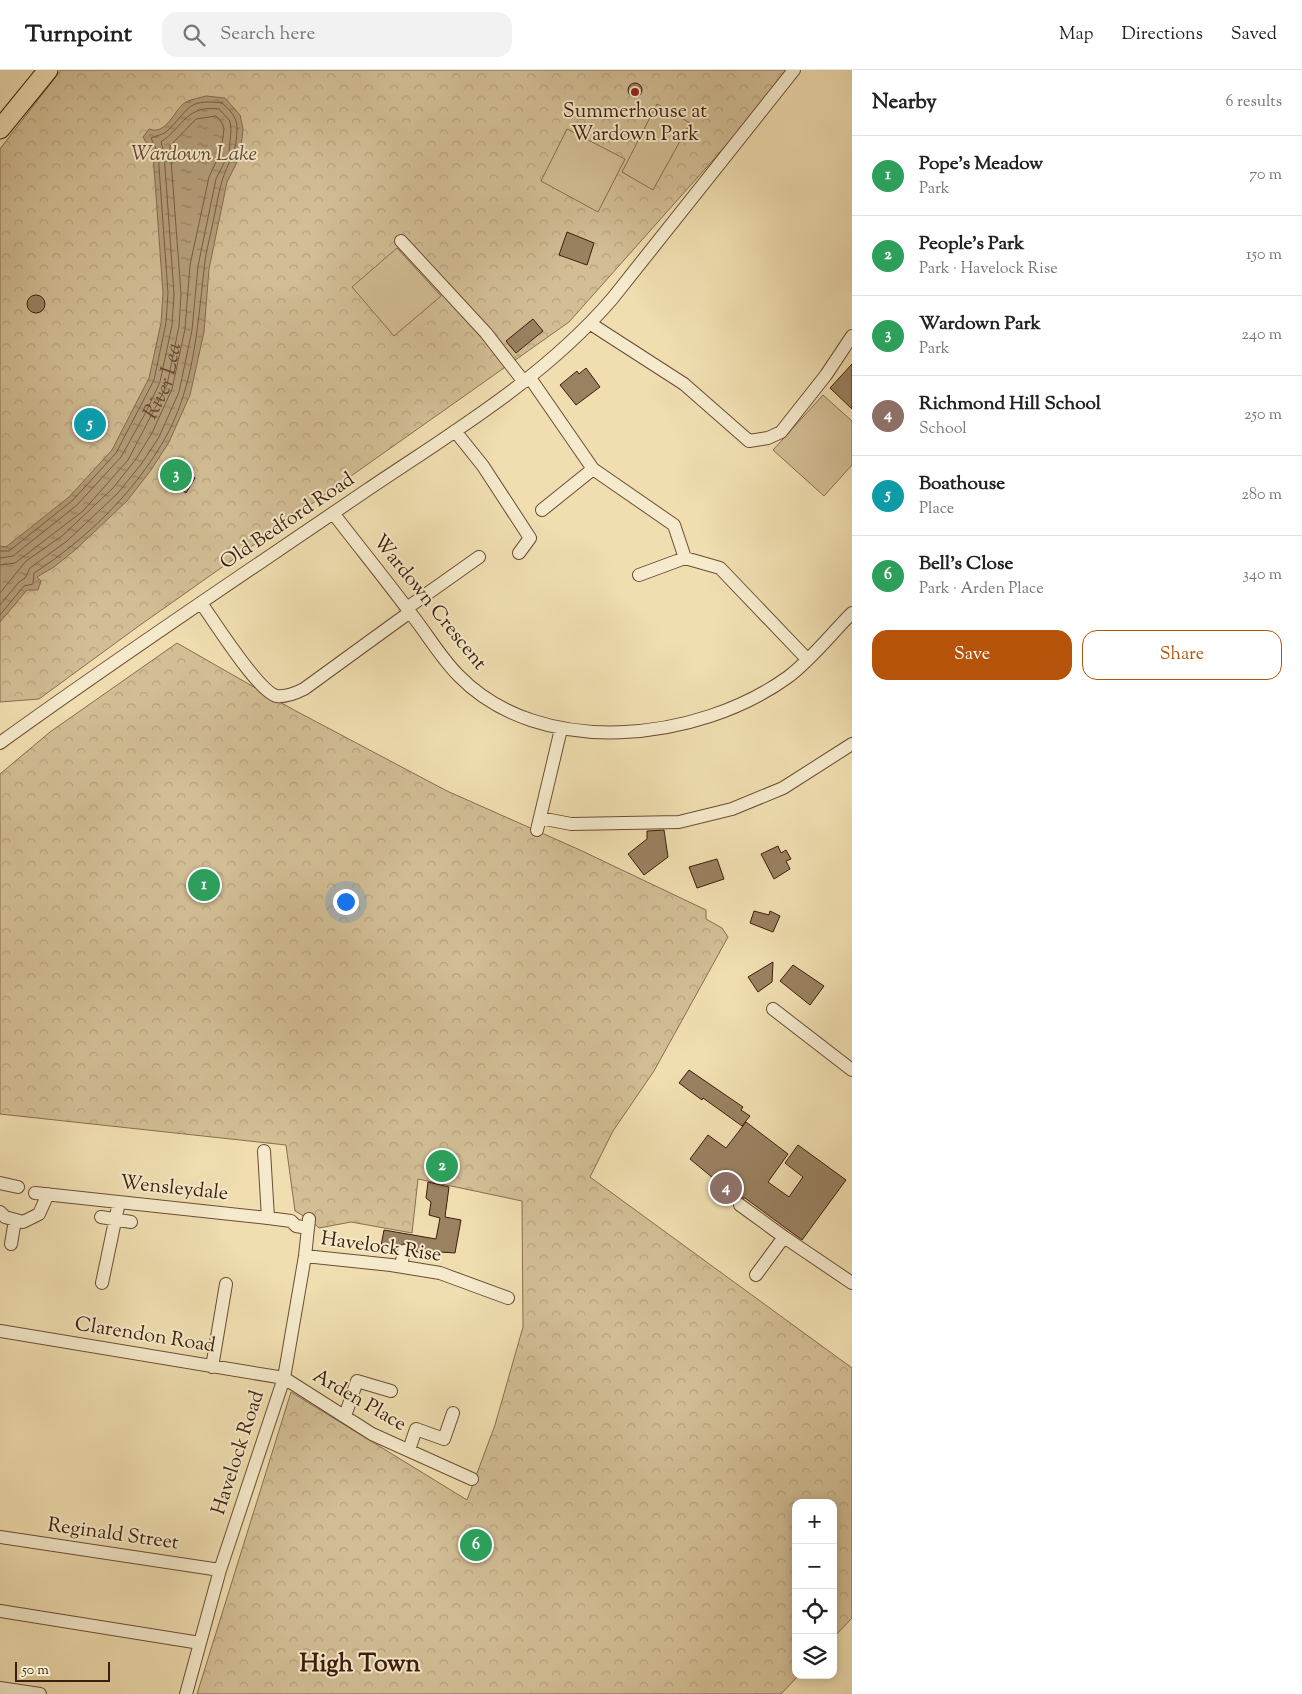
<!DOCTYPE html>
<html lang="en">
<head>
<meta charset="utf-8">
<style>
	:root { --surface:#fff; --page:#f2f2f2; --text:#222; --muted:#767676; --line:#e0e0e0; --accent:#b45309 }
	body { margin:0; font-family:"Sorts Mill Goudy",serif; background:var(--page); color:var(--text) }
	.controls { position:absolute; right:15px; bottom:15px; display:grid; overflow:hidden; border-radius:10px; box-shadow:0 2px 12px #0003 }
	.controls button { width:45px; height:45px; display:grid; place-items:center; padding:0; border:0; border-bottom:1px solid var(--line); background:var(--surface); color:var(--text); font:25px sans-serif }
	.scale { position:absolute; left:15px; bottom:12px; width:95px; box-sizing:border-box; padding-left:5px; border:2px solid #3d1d0b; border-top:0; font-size:14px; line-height:18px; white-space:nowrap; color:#3d1d0b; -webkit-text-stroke:4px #f5eacc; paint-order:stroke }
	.you { position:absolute; left:345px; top:831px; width:18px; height:18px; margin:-12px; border:4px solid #fff; border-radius:50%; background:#1a73e8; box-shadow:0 0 0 8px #1a73e833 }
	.badge { display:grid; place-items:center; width:32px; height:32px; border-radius:50%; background:var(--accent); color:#fff; font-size:16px; font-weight:700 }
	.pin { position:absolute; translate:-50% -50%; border:2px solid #fff; box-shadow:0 1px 5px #0006 }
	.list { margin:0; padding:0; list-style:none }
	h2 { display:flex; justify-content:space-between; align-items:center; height:65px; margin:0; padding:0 20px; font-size:21px }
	h2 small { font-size:16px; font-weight:400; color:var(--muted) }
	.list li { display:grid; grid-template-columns:32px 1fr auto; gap:15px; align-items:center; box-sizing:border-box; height:80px; padding:0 20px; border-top:1px solid var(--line) }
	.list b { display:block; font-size:19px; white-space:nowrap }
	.list p { margin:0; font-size:16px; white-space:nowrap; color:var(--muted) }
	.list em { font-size:16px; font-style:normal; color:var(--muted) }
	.actions { display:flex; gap:10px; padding:15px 20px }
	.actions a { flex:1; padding:11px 0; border:1px solid var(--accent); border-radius:15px; text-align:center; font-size:18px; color:var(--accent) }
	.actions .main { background:var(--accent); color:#fff }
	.icon { flex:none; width:28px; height:28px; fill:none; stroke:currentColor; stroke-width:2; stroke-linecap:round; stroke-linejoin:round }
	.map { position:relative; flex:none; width:852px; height:1624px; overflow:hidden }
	header { display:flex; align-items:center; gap:30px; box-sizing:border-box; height:70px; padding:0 25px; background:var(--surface); border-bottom:1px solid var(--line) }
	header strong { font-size:24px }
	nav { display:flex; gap:28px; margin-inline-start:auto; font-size:18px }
	.search { width:350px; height:45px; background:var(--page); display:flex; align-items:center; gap:12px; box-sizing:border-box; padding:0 18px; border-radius:15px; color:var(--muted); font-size:19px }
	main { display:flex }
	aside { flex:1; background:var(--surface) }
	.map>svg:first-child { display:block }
	.park { fill:url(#park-crowns); stroke:#886d50 }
	.pitch { fill:#d2bd94; stroke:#886d50 }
	.water { fill:url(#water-ripples); stroke:#84694c }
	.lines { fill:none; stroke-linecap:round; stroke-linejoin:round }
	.shore { stroke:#785c42; stroke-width:1 }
	.building { fill:#9a8161; stroke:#3d1d0b }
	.minor-casing { stroke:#6a4d34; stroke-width:14 }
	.highway-casing { stroke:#3d1d0b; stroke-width:21 }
	.minor { stroke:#f5eacc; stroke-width:12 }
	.highway { stroke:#f0deb0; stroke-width:19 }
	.poi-dot { fill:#8f2418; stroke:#f5eacc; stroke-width:2 }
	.labels { text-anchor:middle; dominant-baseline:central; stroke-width:4; stroke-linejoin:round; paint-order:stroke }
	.poi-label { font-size:20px; fill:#3d1d0b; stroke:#f5eacc }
	.street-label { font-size:20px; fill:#3d1d0b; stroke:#f5eacc }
	.water-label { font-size:21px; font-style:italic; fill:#664931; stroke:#f5eacc }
	.district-label { font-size:25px; font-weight:bold; fill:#3d1d0b; stroke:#f5eacc }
</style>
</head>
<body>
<header>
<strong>Turnpoint</strong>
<div class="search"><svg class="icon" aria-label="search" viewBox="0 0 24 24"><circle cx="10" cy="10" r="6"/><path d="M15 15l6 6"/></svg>Search here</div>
<nav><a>Map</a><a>Directions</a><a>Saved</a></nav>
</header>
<main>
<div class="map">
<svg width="852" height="1624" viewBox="0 0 852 1624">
	<defs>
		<pattern id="park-crowns" width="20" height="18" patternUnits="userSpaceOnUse" patternTransform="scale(1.25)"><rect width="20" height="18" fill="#d2bd94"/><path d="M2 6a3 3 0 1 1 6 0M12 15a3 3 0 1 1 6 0" fill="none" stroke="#b5a27e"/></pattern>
		<pattern id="water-ripples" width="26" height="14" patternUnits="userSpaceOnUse" patternTransform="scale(1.25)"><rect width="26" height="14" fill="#b39c78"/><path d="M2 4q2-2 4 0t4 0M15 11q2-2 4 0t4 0" fill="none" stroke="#937f61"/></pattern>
	</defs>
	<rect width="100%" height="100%" fill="#f0deb0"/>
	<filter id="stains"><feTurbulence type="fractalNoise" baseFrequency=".004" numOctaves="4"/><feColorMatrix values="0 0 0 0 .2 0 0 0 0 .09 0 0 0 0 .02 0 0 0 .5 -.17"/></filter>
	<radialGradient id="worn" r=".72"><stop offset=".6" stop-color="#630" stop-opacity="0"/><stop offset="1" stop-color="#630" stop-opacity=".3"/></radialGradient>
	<path class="park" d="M 61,0 L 793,0 L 569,252 L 136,558 L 39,629 L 0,632 L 0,79 Z
		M 177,573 L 294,640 L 447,721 L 580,780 L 706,840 L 706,849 L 722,858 L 728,867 L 654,1001 L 613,1061 L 590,1107 L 852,1298 L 852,1548 L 833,1568 L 833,1433 L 796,1433 L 796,1605 L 799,1605 L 781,1624 L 197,1624 L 291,1322 L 467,1430 L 495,1355 L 523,1257 L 522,1131 L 418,1109 L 412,1163 L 351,1152 L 319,1158 L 309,1149 L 295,1141 L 286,1075 L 0,1044 L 0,704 L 50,662 Z"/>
	<path class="pitch" d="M 657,34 L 690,53 L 653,120 L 622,102 Z
		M 567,59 L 625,89 L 598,142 L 541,111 Z
		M 397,178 L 441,226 L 394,266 L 352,217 Z
		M 823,325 L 852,351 L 852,395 L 824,426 L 773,380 Z"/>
	<path class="water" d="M 206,26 L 225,28 L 240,45 L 243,59 L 240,86 L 227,112 L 209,199 L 204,262 L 190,325 L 169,372 L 151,400 L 127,431 L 75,480 L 54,497 L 37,507 L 41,511 L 38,520 L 27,520 L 0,552 L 0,476 L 6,477 L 69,427 L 112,380 L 149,308 L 161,253 L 163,223 L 153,84 L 143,67 L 149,59 C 167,66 174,39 186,32 C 191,29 200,28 206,26 Z"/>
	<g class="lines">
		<g class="shore">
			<path d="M 0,481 L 9,481 L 73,430 L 116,383 L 154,310 L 166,253 L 168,223 L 158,83 L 151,68 C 155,66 162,65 166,62 C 189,42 184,28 222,33 C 231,41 238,48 237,61 C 236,86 228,91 222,111 C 218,124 216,139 213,152 C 210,168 205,184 204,200 C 197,260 194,319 163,372 C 132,425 85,470 34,503 L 33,514 L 24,516 L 0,545"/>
			<path d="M 0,488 L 13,486 L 77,435 L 121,387 L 146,342 L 160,312 L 172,255 L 174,224 L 164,83 L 161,72 C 184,56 186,35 219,39 L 230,51 L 231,60 L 229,83 L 216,109 L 198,196 L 192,260 L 179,322 L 159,367 L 142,393 L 118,423 L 67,471 L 30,498 L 25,508 L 19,512 L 0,535"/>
			<path id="s1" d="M 0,495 L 15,493 L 83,441 L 128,390 L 167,315 L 179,256 L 181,224 L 170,76 L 196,49 L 216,46 L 222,53 L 224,59 L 221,81 L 209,107 L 190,195 L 185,259 L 172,319 L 152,363 L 136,389 L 113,418 L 62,466 L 26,491 L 0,523"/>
		</g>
	</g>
	<path class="building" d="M628 20a7 7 0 1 1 14 0a7 7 0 1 1-14 0Z
		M 567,162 L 594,173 L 587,195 L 559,185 Z
		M27 234a9 9 0 1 1 18 0a9 9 0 1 1-18 0Z
		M 533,249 L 543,261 L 516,283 L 506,271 Z
		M 852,294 L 852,339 L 830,318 Z
		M 586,298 L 600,317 L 576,335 L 560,315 L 577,301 L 579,304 Z
		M 88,341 L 103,350 L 92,367 L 77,358 Z
		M 184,401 L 195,408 L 186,423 L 174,415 Z
		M 664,760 L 668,787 L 644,805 L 628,784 L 647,769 L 647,761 Z
		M 778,776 L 781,783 L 786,780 L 791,789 L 786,791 L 790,799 L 774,809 L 761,784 Z
		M 717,789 L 724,809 L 697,818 L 689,797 Z
		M 754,841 L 769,845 L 770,841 L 780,846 L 773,862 L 750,853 Z
		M 773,892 L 772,912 L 758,922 L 748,907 Z
		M 793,895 L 824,916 L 810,935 L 780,911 Z
		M 689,1000 L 743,1037 L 741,1040 L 750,1046 L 742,1056 L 703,1028 L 702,1030 L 679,1013 Z
		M 746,1052 L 788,1084 L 768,1112 L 789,1127 L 803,1107 L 785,1093 L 798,1075 L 846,1110 L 802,1170 L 745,1128 L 737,1128 L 690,1089 L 708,1065 L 726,1078 Z
		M 428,1112 L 449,1117 L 445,1147 L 461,1150 L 455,1183 L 440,1182 L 439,1185 L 412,1181 L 410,1175 L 405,1173 L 396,1178 L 381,1176 L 384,1160 L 436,1169 L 440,1148 L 429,1145 L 431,1132 L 426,1128 Z"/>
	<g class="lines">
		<g class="minor-casing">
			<path id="minor" d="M 401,171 L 486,263 L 524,312
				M 591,254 L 684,314 L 749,371 L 768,368 L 781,362 L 826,305 L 852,266
				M 530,308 L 593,399 L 542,440
				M 455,361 L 483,396 L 530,468 L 519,483
				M 593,399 L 674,455 L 685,488
				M 333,443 C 359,477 387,511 412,545 C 427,564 441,588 458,605 C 540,690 698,672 788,607 C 811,590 831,564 852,543
				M 639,505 L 685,488 L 720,498 L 807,589
				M 201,533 C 214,551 259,623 277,626 C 286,627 296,623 304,619 L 410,542
				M 407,538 L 479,487
				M 0,673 C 120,586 244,504 367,420 C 453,362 544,308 612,229 L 794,0
				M 540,748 L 571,754 L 679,752 L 732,739 L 783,718 L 852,674
				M 537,760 L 561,659
				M 773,939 L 852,1000
				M 264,1081 L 268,1148
				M 0,1113 L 18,1117
				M 35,1123 L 268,1148 L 291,1151 L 296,1156 L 308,1158
				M 740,1135 L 784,1167
				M 0,1142 L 5,1147 L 23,1152 L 39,1144 L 48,1124
				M 101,1147 L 131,1152
				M 11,1174 L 15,1150
				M 305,1186 L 391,1195 L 440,1203 L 508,1228
				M 401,1196 L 404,1181
				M 756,1205 L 784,1167 L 852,1213
				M 102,1213 L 119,1132
				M 0,1261 L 284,1308 L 372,1364 L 472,1409
				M 212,1297 L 226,1214
				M 345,1346 L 357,1311 L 391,1321
				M 409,1380 L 416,1359 L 444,1369 L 453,1343
				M 0,1467 L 220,1500
				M 0,1541 L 200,1573
				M 0,1618 L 40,1624
				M 186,1624 L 220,1500 L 284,1308 L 305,1186 L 309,1149"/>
		</g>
		<g class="highway-casing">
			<path id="highway" d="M 0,59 L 48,0"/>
		</g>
		<use href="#minor" class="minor"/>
		<use href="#highway" class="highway"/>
	</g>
	<circle class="poi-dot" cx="635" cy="22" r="5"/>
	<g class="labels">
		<g class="poi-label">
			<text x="635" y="42">Summerhouse at<tspan x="635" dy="23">Wardown Park</tspan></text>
		</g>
		<g class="street-label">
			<text transform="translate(288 452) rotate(-34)">Old Bedford Road</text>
			<text transform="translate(429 533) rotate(51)">Wardown Crescent</text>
			<text transform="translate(174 1119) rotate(6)">Wensleydale</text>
			<text transform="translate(381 1178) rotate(8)">Havelock Rise</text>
			<text transform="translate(145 1266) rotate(9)">Clarendon Road</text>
			<text transform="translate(359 1331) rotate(30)">Arden Place</text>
			<text transform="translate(239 1383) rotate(-72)">Havelock Road</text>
			<text transform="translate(113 1465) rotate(8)">Reginald Street</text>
		</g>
		<g class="water-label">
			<text x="194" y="85">Wardown Lake</text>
			<text stroke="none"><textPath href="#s1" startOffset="256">River Lea</textPath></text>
		</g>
		<g class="district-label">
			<text x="360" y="1595">High Town</text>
		</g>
	</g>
	<rect width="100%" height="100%" filter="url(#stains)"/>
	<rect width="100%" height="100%" fill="url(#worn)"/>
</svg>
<div class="controls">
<button>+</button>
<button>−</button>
<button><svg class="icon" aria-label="locate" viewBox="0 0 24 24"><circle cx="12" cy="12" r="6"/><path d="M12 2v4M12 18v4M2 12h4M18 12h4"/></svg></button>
<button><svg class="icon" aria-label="layers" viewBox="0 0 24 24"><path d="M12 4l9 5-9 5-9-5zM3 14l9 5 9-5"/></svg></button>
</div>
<div class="scale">50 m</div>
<div class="you"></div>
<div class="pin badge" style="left:204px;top:815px;background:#2e9e5b">1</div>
<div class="pin badge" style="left:442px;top:1096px;background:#2e9e5b">2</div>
<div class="pin badge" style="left:176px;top:405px;background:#2e9e5b">3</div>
<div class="pin badge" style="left:726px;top:1118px;background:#8d6e63">4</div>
<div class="pin badge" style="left:90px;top:354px;background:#0f9aa8">5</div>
<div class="pin badge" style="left:476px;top:1475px;background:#2e9e5b">6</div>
</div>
<aside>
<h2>Nearby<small>6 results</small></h2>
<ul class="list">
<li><span class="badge" style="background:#2e9e5b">1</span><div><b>Pope's Meadow</b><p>Park</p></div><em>70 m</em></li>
<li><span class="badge" style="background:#2e9e5b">2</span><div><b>People's Park</b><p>Park · Havelock Rise</p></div><em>150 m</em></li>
<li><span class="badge" style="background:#2e9e5b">3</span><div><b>Wardown Park</b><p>Park</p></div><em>240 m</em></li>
<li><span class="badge" style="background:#8d6e63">4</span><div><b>Richmond Hill School</b><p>School</p></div><em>250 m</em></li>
<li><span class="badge" style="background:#0f9aa8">5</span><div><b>Boathouse</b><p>Place</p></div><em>280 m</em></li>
<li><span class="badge" style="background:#2e9e5b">6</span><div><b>Bell's Close</b><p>Park · Arden Place</p></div><em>340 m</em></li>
</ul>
<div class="actions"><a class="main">Save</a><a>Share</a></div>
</aside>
</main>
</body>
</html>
